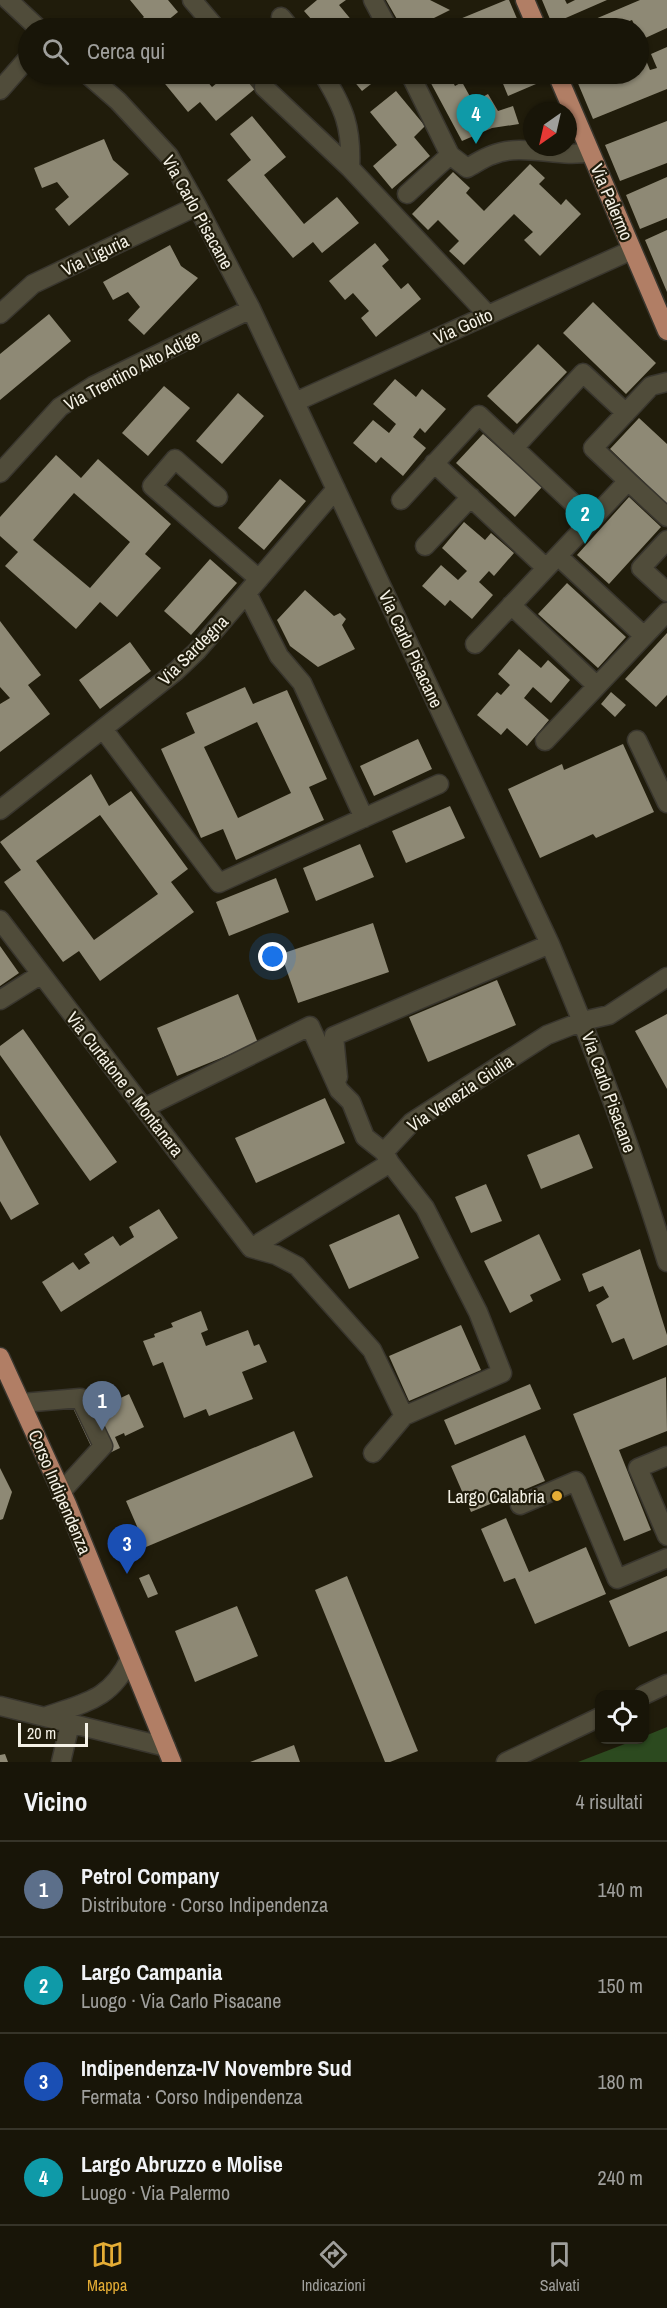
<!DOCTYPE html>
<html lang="it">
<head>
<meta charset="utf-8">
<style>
	:root { --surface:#181508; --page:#252216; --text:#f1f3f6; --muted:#9f9f9c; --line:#363429; --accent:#e5ad35 }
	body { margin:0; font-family:"Archivo Narrow",sans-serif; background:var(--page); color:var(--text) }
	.controls { position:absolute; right:18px; bottom:18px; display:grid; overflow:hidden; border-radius:12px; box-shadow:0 2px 4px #0004 }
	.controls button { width:54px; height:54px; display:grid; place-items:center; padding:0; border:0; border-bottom:2px solid var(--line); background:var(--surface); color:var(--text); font:30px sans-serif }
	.compass { position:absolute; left:523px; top:102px; width:54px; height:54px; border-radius:50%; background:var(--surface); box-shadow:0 2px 4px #0004; rotate:214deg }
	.scale { position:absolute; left:18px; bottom:15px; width:70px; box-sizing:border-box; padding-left:6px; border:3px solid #f4f1e6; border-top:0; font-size:16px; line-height:21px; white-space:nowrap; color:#f4f1e6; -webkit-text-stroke:4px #201c0b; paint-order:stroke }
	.you { position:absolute; left:273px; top:957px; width:21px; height:21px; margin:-15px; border:4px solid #fff; border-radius:50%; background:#1a73e8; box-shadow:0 0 0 9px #1a73e833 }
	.badge { display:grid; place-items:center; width:39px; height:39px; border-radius:50%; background:var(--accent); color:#fff; font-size:20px; font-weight:700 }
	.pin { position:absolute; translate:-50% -50px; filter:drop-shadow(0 2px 3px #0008) }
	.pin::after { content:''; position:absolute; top:32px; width:21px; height:18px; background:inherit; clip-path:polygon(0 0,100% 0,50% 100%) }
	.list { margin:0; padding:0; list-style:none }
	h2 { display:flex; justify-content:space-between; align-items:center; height:78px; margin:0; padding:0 24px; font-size:26px }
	h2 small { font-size:20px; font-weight:400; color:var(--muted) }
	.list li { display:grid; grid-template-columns:39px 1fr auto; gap:18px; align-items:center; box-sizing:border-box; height:96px; padding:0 24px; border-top:2px solid var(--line) }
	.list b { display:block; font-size:22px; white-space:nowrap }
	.list p { margin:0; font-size:20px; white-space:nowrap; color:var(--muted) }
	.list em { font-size:20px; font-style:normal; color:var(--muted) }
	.icon { flex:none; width:33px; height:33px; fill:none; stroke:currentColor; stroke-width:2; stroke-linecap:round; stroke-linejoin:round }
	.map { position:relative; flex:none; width:667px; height:1762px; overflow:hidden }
	.search { position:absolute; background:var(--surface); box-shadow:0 2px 4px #0004; left:18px; right:18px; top:18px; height:66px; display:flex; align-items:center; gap:15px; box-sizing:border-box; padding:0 21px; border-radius:33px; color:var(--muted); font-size:22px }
	.sheet { height:462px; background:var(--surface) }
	nav { display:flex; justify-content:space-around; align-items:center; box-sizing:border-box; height:84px; border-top:2px solid var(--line); background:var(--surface); font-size:16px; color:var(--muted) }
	nav a { display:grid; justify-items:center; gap:3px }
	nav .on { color:var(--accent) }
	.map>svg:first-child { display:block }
	.pitch { fill:#2c4a1f }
	.building { fill:#8e8975; fill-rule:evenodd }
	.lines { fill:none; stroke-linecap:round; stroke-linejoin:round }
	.minor-tunnel { stroke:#403c2c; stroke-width:18; stroke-dasharray:18 9; stroke-linecap:butt }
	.minor-casing { stroke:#39362e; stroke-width:21 }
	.major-casing { stroke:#39362e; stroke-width:21 }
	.minor { stroke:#504c3a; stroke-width:18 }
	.major { stroke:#b17e65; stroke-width:18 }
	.poi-dot { fill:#e5ad35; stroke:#201c0b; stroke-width:2 }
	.labels { text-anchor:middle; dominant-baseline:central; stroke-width:4.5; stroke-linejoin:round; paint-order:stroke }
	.street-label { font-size:18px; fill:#f4f1e6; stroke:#201c0b }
	.poi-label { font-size:18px; fill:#f4f1e6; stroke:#201c0b; text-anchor:end }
</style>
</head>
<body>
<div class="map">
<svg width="667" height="1762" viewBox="0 0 667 1762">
	<rect width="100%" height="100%" fill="#201c0b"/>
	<path class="pitch" d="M 667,1727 L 667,1762 L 578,1762 L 635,1740 L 644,1740 L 645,1736 Z"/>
	<path class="building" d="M 130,0 L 168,0 L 178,12 L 161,26 L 163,28 L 131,28 L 144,17 Z
		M 317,0 L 346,0 L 339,5 L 358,28 L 319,28 L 304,11 Z
		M 386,0 L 430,0 L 450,10 L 414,28 L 402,28 Z
		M 506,0 L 509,0 L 521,28 L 459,28 L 455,21 Z
		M 542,0 L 565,0 L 567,4 L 575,0 L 607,0 L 552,24 Z
		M 640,0 L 667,0 L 667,28 L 641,40 L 638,28 L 636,28 L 632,20 L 612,28 L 574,28 Z
		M 667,47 L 667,89 L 593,119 L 577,81 L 595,74 L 638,74 L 638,55 L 643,53 L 650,70 L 657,68 L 651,54 Z
		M 157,74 L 201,74 L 212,87 L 228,74 L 281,74 L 259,92 L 256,88 L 216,121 L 200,102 L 188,112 Z
		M 348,74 L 384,74 L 362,91 Z
		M 426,74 L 449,74 L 455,86 L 462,82 L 473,102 L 488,94 L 498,111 L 513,106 L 519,124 L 492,128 L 462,141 Z
		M 499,74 L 540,74 L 543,81 L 508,96 Z
		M 396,91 L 425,126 L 414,137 L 430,156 L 392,189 L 373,166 L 397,145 L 370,112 Z
		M 252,116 L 286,157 L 264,175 L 304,224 L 337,197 L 359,223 L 322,253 L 313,242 L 293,258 L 227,180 L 251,160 L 230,134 Z
		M 667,121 L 667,163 L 620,181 L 605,145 Z
		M 104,139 L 113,160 L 129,174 L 69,226 L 55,209 L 69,197 L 57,182 L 42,188 L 34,168 Z
		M 530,164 L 545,178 L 539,184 L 561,205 L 566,199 L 581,214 L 540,256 L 524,240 L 533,232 L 514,214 L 464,265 L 449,251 L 459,241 L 438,220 L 428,230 L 412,214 L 453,172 L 470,188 L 466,193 L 484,211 Z
		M 667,177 L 667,218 L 640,229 L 626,195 Z
		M 667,230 L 667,292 L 645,240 Z
		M 375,243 L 389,260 L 382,266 L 401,289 L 408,283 L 421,299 L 376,337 L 361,318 L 369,311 L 353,293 L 345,300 L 329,281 Z
		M 170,245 L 181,266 L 198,278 L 144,335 L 128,320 L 140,307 L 128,292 L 113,300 L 103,282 Z
		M 593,302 L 656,363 L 626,394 L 563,333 Z
		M 49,314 L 71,341 L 0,400 L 0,354 Z
		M 538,344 L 567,372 L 517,424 L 487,396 Z
		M 395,379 L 416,397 L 422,389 L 446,409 L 425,433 L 420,428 L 413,437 L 426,448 L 403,476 L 381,457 L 376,463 L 353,443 L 373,420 L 389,433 L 396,424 L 373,404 Z
		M 164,386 L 190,408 L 148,456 L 122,433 Z
		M 238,393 L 264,416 L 222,464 L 196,441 Z
		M 639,418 L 667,444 L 667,504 L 610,449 Z
		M 483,434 L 542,487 L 515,517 L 456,463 Z
		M 56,455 L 81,478 L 98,459 L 171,524 L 145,554 L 161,568 L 117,617 L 100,602 L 76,629 L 5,566 L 18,552 L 0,536 L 0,517 ZM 74,493 L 130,542 L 90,588 L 33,540 Z
		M 280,479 L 306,501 L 264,550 L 238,528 Z
		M 629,497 L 661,527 L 609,584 L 577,555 Z
		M 464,522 L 485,540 L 491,533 L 514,553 L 494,576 L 489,571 L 479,582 L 493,595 L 472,619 L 450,600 L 445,606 L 422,586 L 441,565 L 458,580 L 467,571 L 442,548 Z
		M 210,559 L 237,583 L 191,635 L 164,611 Z
		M 567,583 L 626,637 L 598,668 L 538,614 Z
		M 305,590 L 334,616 L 340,613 L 346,619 L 342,625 L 355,649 L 318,667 L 290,646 L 277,620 Z
		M 0,621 L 41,675 L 28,685 L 50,714 L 0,752 L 0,704 L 10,698 L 0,687 Z
		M 667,633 L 667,695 L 656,707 L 625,679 Z
		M 130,642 L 151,671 L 100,709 L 79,680 Z
		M 519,649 L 541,668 L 548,660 L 570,680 L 551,703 L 533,687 L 524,698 L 549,720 L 527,746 L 507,728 L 501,735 L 477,715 L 497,692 L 501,695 L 510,685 L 498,674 Z
		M 245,687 L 253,704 L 287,690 L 327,779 L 309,787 L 324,820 L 236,860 L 223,829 L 201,838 L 161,749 L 195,733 L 186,713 ZM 257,722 L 291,793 L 238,818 L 204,747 Z
		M 611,692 L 626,705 L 615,717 L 601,704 Z
		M 418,739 L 432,769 L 374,796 L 360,766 Z
		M 623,744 L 654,812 L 596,838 L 593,834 L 540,858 L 508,789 L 562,764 L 564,770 Z
		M 91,774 L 109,806 L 131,791 L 188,869 L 171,882 L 194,912 L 100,981 L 79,951 L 63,962 L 4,882 L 21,870 L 0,842 ZM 100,815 L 158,894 L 94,940 L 36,861 Z
		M 450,806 L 465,838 L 406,863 L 392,831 Z
		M 360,844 L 374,877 L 316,901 L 303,868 Z
		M 276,878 L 289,912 L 229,936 L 216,902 Z
		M 373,923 L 389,972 L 298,1003 L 281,954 Z
		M 0,946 L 19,973 L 0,986 Z
		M 497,980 L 516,1025 L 428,1062 L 409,1017 Z
		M 238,994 L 258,1043 L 177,1076 L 157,1028 Z
		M 667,1014 L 667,1089 L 635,1031 Z
		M 23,1029 L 117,1162 L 90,1181 L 0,1055 L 0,1046 Z
		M 325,1098 L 345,1143 L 256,1183 L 235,1138 Z
		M 579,1134 L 593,1168 L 541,1189 L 527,1155 Z
		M 0,1135 L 39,1204 L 11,1220 L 0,1201 Z
		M 486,1184 L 502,1221 L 471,1233 L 455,1197 Z
		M 159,1209 L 178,1238 L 61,1312 L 42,1282 L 73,1262 L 79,1270 L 90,1263 L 84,1254 L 113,1236 L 120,1246 L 134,1237 L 129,1227 Z
		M 399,1214 L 419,1258 L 349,1289 L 329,1245 Z
		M 539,1234 L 561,1280 L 530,1295 L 533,1301 L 510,1313 L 484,1261 Z
		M 640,1249 L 667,1335 L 667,1345 L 633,1360 L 624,1338 L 612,1343 L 596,1305 L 609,1297 L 603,1286 L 589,1292 L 582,1274 Z
		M 201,1311 L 208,1330 L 201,1333 L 206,1346 L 248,1330 L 254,1346 L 259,1344 L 267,1362 L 242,1372 L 253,1399 L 209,1416 L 206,1409 L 184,1418 L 163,1362 L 153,1366 L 143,1341 L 155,1337 L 154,1334 L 173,1327 L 171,1323 Z
		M 461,1325 L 481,1370 L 409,1401 L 389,1356 Z
		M 666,1377 L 667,1431 L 619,1450 L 651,1530 L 624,1541 L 573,1414 Z
		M 530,1384 L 541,1409 L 455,1445 L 444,1420 Z
		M 129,1394 L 144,1427 L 125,1436 L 124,1433 L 115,1437 L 120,1448 L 97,1459 L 73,1408 L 97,1397 L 104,1410 L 111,1406 L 110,1403 Z
		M 294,1431 L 313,1477 L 146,1547 L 126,1501 Z
		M 525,1435 L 545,1481 L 471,1512 L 451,1466 Z
		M 0,1468 L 12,1492 L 3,1519 L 0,1520 Z
		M 506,1518 L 529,1572 L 586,1547 L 606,1594 L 535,1624 L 515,1578 L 504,1582 L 481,1529 Z
		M 149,1574 L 158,1594 L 148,1598 L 139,1578 Z
		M 347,1576 L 418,1751 L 390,1762 L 385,1762 L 315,1590 Z
		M 667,1576 L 667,1631 L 629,1647 L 609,1601 Z
		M 237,1606 L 258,1656 L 195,1682 L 175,1631 Z
		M 294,1745 L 300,1762 L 250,1762 Z
		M 5,1754 L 8,1762 L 0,1762 L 0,1755 Z"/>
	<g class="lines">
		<path class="minor-tunnel" d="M 253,74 L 264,87"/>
		<g class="minor-casing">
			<path id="minor" d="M 8,0 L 38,28
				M 192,0 L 216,28
				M 373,0 L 388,28
				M 281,17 L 290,28
				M 87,74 L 118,101 L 169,156 L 197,206 L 251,309 L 550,944 C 594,1048 634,1154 667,1262
				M 323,74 C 344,108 352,127 350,168
				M 410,74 L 450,155 L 467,168 C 475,164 483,158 492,155 C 523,142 559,159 590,152
				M 264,87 L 350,168 L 488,315
				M 0,90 L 28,58
				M 407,194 L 450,155
				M 0,314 L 33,284 L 197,206
				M 295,402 L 632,250
				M 514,448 L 583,373 L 626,413
				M 434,463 L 546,568
				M 0,473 L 60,407 L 93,386 L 251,309
				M 628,481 L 667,517
				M 218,497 L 175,459 L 152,486 L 259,579
				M 401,500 L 479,415 L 591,520
				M 667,540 L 641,568 L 667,592
				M 425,546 L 471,497
				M 558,556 L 644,636
				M 247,593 L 279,656 L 302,683 L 364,818
				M 511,605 L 597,686
				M 475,644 L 628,481 L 593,448 L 651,386 L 667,382
				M 103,729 L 219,883 L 439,784
				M 637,740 L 667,803
				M 545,741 L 667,612
				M 0,810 L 176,671 L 197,651 L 336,489
				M 0,920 L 251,1248
				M 0,1000 L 40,975
				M 338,1077 L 334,1036 L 550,944
				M 144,1108 L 310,1026 L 339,1090 L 351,1102 L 365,1137 L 384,1152 L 412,1122 L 547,1035 L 583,1021 L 609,1015 L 667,977
				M 251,1248 L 276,1255 L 297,1266 L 372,1350 L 404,1416
				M 251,1248 L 390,1163
				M 22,1403 L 80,1398 L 103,1446 L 61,1492
				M 373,1453 L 404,1416 L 502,1373 L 478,1312 L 425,1208 L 390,1163 L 384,1152
				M 667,1456 L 638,1468 L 667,1536
				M 520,1505 L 576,1481 L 617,1579 L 667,1558
				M 644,1695 L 667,1684
				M 0,1706 L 166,1747
				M 47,1716 C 86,1702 110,1700 130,1659
				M 61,1762 L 70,1724
				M 506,1762 L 600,1717"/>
		</g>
		<g class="major-casing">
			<path id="major" d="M 525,0 L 537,28
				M 557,74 L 667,331
				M 0,1357 L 67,1504 L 172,1762"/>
		</g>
		<use href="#minor" class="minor"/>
		<use href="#major" class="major"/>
	</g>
	<circle class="poi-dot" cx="557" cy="1496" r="6"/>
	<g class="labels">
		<g class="street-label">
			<text transform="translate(612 202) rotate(67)">Via Palermo</text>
			<text transform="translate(198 212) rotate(61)">Via Carlo Pisacane</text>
			<text transform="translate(95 255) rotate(-26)">Via Liguria</text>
			<text transform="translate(463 326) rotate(-24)">Via Goito</text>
			<text transform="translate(132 370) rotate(-28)">Via Trentino Alto Adige</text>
			<text transform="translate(411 649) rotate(65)">Via Carlo Pisacane</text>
			<text transform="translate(193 650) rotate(-45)">Via Sardegna</text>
			<text transform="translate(125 1084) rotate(52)">Via Curtatone e Montanara</text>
			<text transform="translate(609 1092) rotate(70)">Via Carlo Pisacane</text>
			<text transform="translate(460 1093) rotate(-34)">Via Venezia Giulia</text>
			<text transform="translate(60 1492) rotate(67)">Corso Indipendenza</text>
		</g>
		<g class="poi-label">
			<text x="545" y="1496">Largo Calabria</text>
		</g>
	</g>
</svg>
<div class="controls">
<button><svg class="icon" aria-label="locate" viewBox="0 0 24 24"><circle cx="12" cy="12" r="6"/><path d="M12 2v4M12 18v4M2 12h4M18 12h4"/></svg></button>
</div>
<svg class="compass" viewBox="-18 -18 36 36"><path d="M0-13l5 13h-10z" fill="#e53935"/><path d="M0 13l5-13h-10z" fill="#9f9f9c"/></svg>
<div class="scale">20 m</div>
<div class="you"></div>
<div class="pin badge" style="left:102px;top:1431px;background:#5c6f8a">1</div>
<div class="pin badge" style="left:585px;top:544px;background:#0f9aa8">2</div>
<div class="pin badge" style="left:127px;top:1574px;background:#1a4fb4">3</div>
<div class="pin badge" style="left:476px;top:144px;background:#0f9aa8">4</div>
<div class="search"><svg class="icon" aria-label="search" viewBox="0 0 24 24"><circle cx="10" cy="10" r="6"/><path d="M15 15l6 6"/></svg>Cerca qui</div>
</div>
<section class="sheet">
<h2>Vicino<small>4 risultati</small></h2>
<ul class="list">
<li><span class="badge" style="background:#5c6f8a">1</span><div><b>Petrol Company</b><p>Distributore · Corso Indipendenza</p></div><em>140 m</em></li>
<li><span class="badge" style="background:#0f9aa8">2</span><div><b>Largo Campania</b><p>Luogo · Via Carlo Pisacane</p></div><em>150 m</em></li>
<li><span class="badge" style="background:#1a4fb4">3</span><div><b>Indipendenza-IV Novembre Sud</b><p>Fermata · Corso Indipendenza</p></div><em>180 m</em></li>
<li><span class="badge" style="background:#0f9aa8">4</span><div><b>Largo Abruzzo e Molise</b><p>Luogo · Via Palermo</p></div><em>240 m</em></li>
</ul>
</section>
<nav>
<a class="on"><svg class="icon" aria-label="map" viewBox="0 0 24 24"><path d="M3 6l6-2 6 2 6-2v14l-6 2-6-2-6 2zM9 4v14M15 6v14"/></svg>Mappa</a>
<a><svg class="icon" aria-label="directions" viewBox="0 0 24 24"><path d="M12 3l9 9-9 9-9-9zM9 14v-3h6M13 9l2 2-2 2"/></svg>Indicazioni</a>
<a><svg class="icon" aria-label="saved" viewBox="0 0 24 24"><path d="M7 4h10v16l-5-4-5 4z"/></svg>Salvati</a>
</nav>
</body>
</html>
